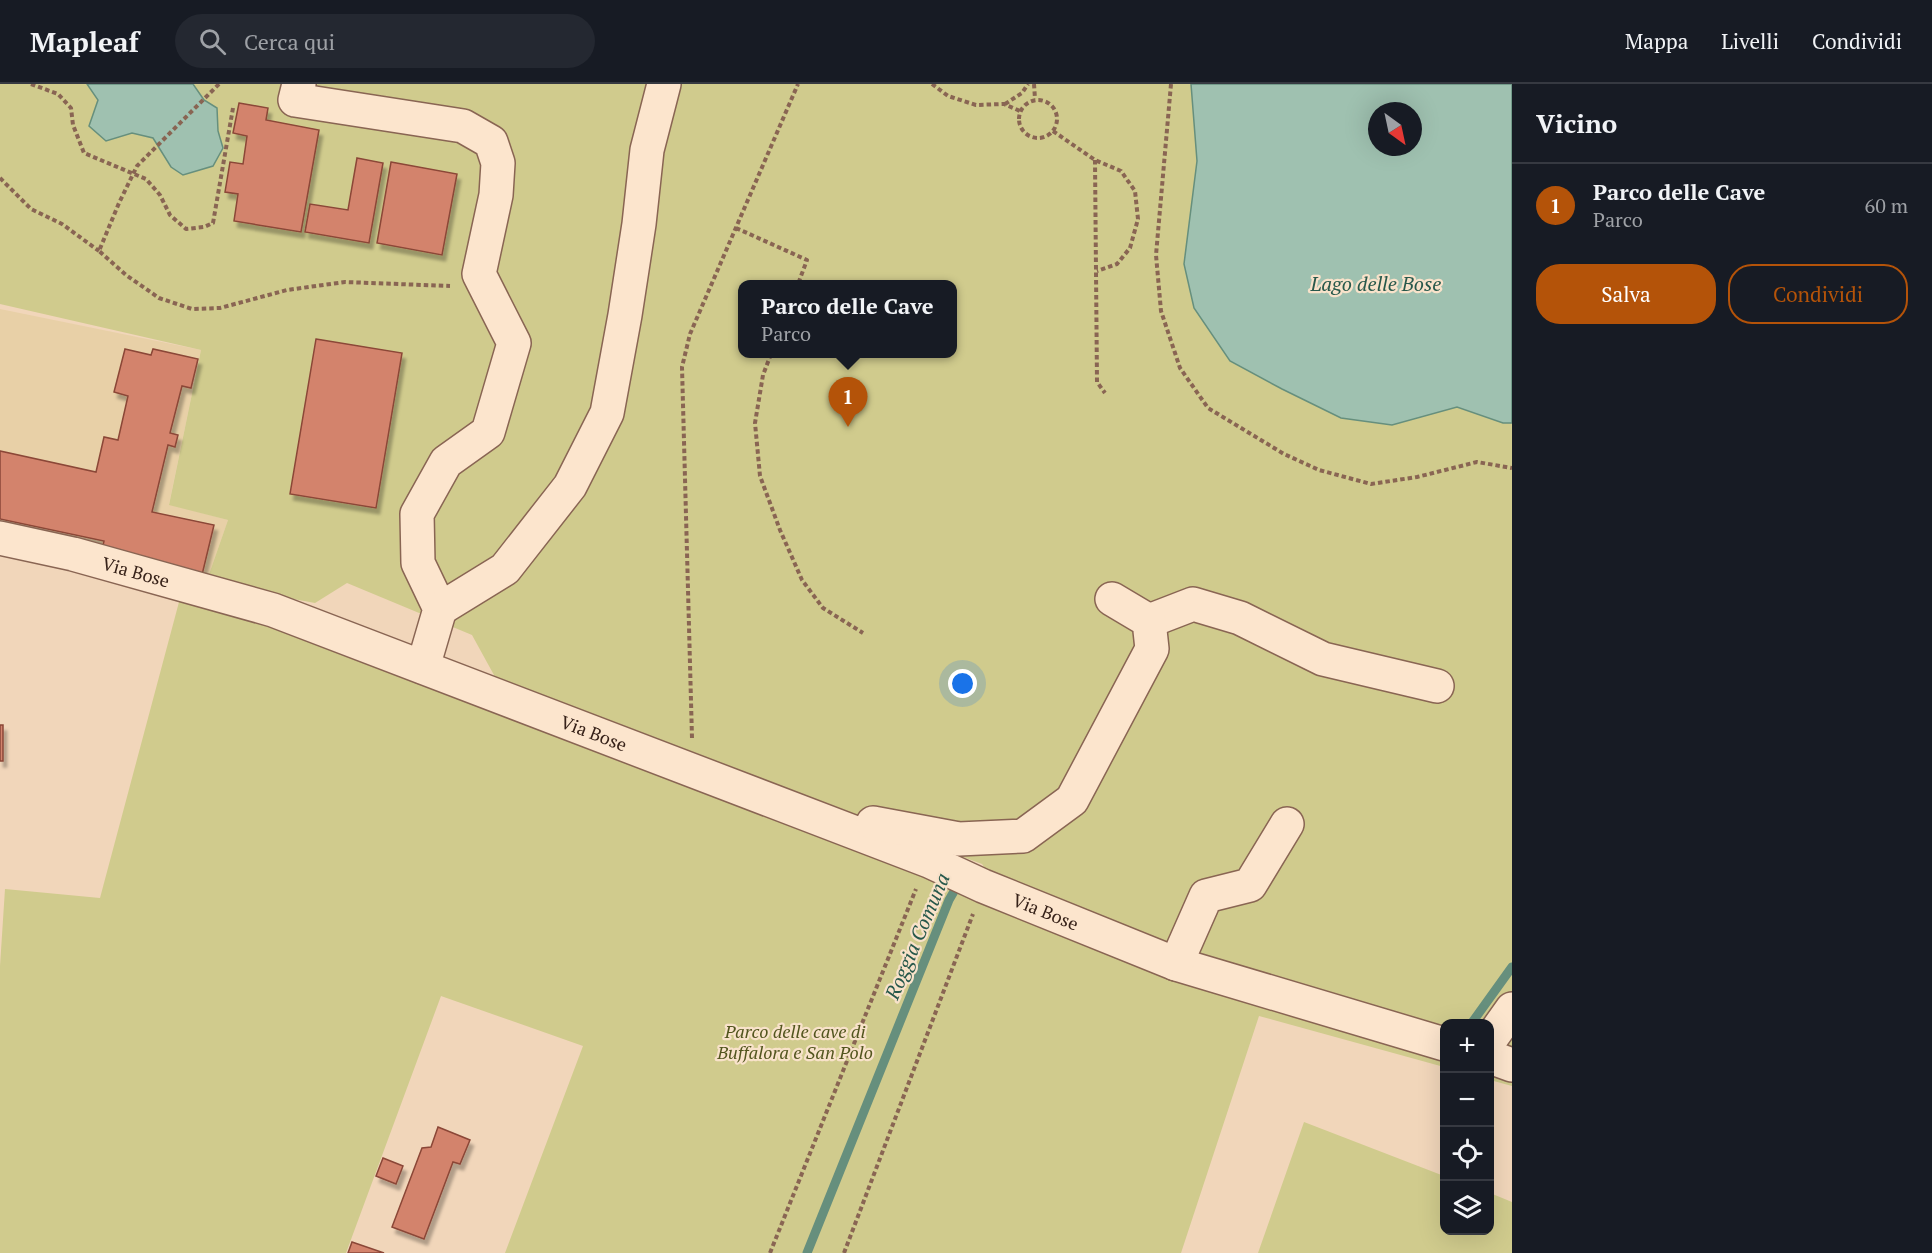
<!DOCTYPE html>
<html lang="it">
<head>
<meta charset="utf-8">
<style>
	:root { --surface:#171b24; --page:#242831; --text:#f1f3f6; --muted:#9ea1a6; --line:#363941; --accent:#b45309 }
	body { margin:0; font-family:"PT Serif",serif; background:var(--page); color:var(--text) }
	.controls { position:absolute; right:18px; bottom:18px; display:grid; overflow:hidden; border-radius:12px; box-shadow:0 6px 24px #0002 }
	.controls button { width:54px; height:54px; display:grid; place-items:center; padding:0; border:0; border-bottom:2px solid var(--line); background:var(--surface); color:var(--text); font:30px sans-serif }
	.compass { position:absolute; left:1368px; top:18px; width:54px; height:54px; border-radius:50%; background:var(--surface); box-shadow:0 6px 24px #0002; rotate:147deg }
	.you { position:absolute; left:963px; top:600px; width:21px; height:21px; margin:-15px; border:4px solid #fff; border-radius:50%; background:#1a73e8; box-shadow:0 0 0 9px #1a73e833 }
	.badge { display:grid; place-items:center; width:39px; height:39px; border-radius:50%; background:var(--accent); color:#fff; font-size:20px; font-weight:700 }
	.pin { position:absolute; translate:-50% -50px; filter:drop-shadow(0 2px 3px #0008) }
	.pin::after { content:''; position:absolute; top:32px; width:21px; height:18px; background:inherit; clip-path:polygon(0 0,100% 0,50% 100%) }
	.popup { position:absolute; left:738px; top:196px; width:219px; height:78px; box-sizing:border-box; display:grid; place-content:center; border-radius:12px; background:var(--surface); filter:drop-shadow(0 2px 4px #0005); font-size:20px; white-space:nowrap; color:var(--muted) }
	.popup b { font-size:22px; color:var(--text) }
	.popup::after { content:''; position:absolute; left:50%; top:100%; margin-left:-12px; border:12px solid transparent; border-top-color:var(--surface) }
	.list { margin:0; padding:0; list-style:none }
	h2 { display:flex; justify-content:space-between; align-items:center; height:78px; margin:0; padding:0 24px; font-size:26px }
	h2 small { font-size:20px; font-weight:400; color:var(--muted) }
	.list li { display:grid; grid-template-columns:39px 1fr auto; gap:18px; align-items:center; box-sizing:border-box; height:84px; padding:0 24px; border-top:2px solid var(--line) }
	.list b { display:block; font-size:22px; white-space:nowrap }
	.list p { margin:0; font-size:20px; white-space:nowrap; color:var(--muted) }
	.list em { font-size:20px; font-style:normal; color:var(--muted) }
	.actions { display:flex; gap:12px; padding:18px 24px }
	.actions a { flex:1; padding:14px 0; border:2px solid var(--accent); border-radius:24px; text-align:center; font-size:21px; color:var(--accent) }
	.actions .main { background:var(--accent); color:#fff }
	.icon { flex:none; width:33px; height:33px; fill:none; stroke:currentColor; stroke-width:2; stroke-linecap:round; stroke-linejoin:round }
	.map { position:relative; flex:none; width:1512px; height:1169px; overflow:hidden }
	header { display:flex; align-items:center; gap:36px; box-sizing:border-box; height:84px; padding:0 30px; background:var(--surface); border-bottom:2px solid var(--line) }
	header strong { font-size:28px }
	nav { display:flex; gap:33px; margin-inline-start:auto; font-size:21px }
	.search { width:420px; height:54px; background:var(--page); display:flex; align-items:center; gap:15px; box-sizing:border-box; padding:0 21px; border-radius:33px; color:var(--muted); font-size:22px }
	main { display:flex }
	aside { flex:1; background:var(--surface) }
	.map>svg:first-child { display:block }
	.farmland { fill:#e8d0a7 }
	.green { fill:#d0cb8d; fill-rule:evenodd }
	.water { fill:#9fc1b0; stroke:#668f7d; stroke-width:1.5; fill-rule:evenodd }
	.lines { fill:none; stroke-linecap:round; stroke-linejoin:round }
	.stream { stroke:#668f7d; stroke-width:9 }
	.building { fill:#d3836c; stroke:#8b4737; stroke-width:1.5; filter:url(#shadow) }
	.minor-casing { stroke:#896553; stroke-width:36 }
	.path { stroke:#896553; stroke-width:4; stroke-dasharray:4.5 3; stroke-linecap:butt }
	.minor { stroke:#fce5cd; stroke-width:33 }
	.labels { text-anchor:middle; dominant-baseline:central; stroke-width:4.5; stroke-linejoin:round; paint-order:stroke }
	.street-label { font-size:18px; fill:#372219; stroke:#f8e2ca }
	.park-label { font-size:18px; font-style:italic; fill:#52551e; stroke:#f8e2ca }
	.water-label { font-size:20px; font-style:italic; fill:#27584b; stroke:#f8e2ca }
</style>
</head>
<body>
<header>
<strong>Mapleaf</strong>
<div class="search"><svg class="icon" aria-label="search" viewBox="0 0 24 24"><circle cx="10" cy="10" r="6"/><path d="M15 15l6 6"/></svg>Cerca qui</div>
<nav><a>Mappa</a><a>Livelli</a><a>Condividi</a></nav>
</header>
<main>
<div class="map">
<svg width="1512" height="1169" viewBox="0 0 1512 1169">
	<defs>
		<filter id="shadow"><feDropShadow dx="3.5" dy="6" stdDeviation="1.5" flood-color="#0004"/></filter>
	</defs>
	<rect width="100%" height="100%" fill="#f1d6ba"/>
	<path class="farmland" d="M 0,225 L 201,266 L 169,420 L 228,436 L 206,499 L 0,447 Z"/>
	<path class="green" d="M 0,0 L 1512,0 L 1512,1002 L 1490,996 L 1490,940 L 1444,940 L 1444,983 L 1259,932 L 1181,1169 L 505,1169 L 583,962 L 441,912 L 346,1169 L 0,1169 L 0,882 L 5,805 L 100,814 L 183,503 L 997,801 L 982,780 L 500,602 L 472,551 L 347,499 L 315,519 L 206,499 L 228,436 L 169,421 L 201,266 L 0,220 ZM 1377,27 L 1413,27 L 1413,63 L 1377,63 ZM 743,200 L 953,200 L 953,270 L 743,270 Z
		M 1304,1038 L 1444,1092 L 1444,1146 L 1490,1146 L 1490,1109 L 1512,1118 L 1512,1169 L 1258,1169 Z"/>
	<path class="water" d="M 87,0 L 193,0 L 204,16 L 217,24 L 218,47 L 223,64 L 213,82 L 183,91 L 171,83 L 153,54 L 132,49 L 106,57 L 89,42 L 98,16 Z
		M 1191,0 L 1512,0 L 1512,339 L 1503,339 L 1457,323 L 1392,341 L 1341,334 L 1282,305 L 1230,277 L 1194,224 L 1184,180 L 1197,77 ZM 1377,27 L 1413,27 L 1413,63 L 1377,63 Z"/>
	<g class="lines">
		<path class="stream" d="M 1471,940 L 1512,883
			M 807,1169 L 949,816 L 960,797"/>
	</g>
	<path class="building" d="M 239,19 L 268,24 L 266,36 L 319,46 L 301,148 L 234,137 L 238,110 L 225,108 L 230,78 L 243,80 L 247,52 L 233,49 Z
		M 357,74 L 383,79 L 369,159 L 305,148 L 310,120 L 348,126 Z
		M 391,78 L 457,90 L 442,171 L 377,159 Z
		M 316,255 L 402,269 L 376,424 L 290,410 Z
		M 125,265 L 151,271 L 153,265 L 198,275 L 191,304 L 182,302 L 170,349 L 178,351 L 175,363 L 168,361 L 152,428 L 214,441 L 201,495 L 101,470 L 104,457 L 0,435 L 0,367 L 96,388 L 104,353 L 118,356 L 128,312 L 114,308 Z
		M 0,641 L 3,641 L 3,677 L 0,677 Z
		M 438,1043 L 470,1056 L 460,1080 L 453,1078 L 424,1155 L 392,1143 L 422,1064 L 431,1063 Z
		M 383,1074 L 403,1082 L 396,1100 L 376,1092 Z
		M 352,1158 L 384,1169 L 348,1169 Z"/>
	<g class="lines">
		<g class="minor-casing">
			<g id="minor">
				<path d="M 299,0 L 295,16 L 463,42 L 491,58 L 498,79 L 496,111 L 479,190 L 514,259 L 488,348 L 446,378 L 417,430 L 418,479 L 440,525 L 423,583"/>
				<path id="s1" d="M 0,454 L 73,470 L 273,526 L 929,777 L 983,802 L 1176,880 L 1444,960"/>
				<path d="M 440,525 L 505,485 L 570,402 L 607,329 L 625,231 L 639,140 L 647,66 L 664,0"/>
				<path d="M 1149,537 L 1193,520 L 1240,534 L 1323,575 L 1437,602"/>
				<path d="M 873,739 L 959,755 L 1023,752 L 1072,716 L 1152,565 L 1149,537 L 1112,515"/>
				<path d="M 1176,880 L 1206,812 L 1250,801 L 1287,740"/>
				<path d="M 1490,956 L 1512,925"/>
				<path d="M 1490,973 L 1512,981"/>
			</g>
		</g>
		<path class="path" d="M 31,0 L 58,10 L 71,24 L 73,41 L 84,69 L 146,95 L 160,111 L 170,131 L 186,145 L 204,143 L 213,139 L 233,24
			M 219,0 L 137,82 L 119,119 L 99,167 L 126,191 L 159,214 L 192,225 L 220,224 L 287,206 L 345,198 L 450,202
			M 932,0 L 948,12 L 976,21 L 1004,20 L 1020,27
			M 1034,0 L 1035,15
			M 1171,0 L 1156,171 L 1161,227 L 1180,284 L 1208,324 L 1284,370 L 1319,386 L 1371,400 L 1417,393 L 1477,378 L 1512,384
			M1019 35a19 19 0 1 1 38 0a19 19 0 1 1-38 0Z
			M 1005,20 L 1022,9 L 1028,0
			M 1053,47 L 1095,76 L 1121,87 L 1135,107 L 1138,135 L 1130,164 L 1117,180 L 1097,187
			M 1095,76 L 1097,298 L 1105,309
			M 0,94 L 31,125 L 62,140 L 99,167
			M 736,144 L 807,176 L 798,200
			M 771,270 L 763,291 L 755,339 L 760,392 L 780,446 L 802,496 L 823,524 L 863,549
			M 692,654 L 682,283 L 690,250 L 798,0
			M 770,1169 L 916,805
			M 844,1169 L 973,830"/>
		<use href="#minor" class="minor"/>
	</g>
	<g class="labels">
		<g class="street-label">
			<text stroke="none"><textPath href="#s1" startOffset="140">Via Bose</textPath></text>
			<text stroke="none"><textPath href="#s1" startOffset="626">Via Bose</textPath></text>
			<text stroke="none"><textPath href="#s1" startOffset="1112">Via Bose</textPath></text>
		</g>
		<g class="park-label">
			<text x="795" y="947">Parco delle cave di<tspan x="795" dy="21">Buffalora e San Polo</tspan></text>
		</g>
		<g class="water-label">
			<text x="1376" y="199">Lago delle Bose</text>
			<text transform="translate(917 852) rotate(-67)">Roggia Comuna</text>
		</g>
	</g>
</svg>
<div class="controls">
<button>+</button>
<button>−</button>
<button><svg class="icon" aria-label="locate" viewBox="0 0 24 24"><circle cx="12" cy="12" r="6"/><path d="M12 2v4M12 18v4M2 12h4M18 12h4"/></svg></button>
<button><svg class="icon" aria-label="layers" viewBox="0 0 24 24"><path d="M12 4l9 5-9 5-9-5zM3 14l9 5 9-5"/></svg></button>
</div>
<svg class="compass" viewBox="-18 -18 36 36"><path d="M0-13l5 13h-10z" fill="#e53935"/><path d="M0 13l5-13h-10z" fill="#9ea1a6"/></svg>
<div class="you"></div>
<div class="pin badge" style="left:848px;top:343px">1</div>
<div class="popup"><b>Parco delle Cave</b>Parco</div>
</div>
<aside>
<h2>Vicino<small></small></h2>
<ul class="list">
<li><span class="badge">1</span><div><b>Parco delle Cave</b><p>Parco</p></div><em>60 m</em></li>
</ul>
<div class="actions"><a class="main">Salva</a><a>Condividi</a></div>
</aside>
</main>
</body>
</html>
